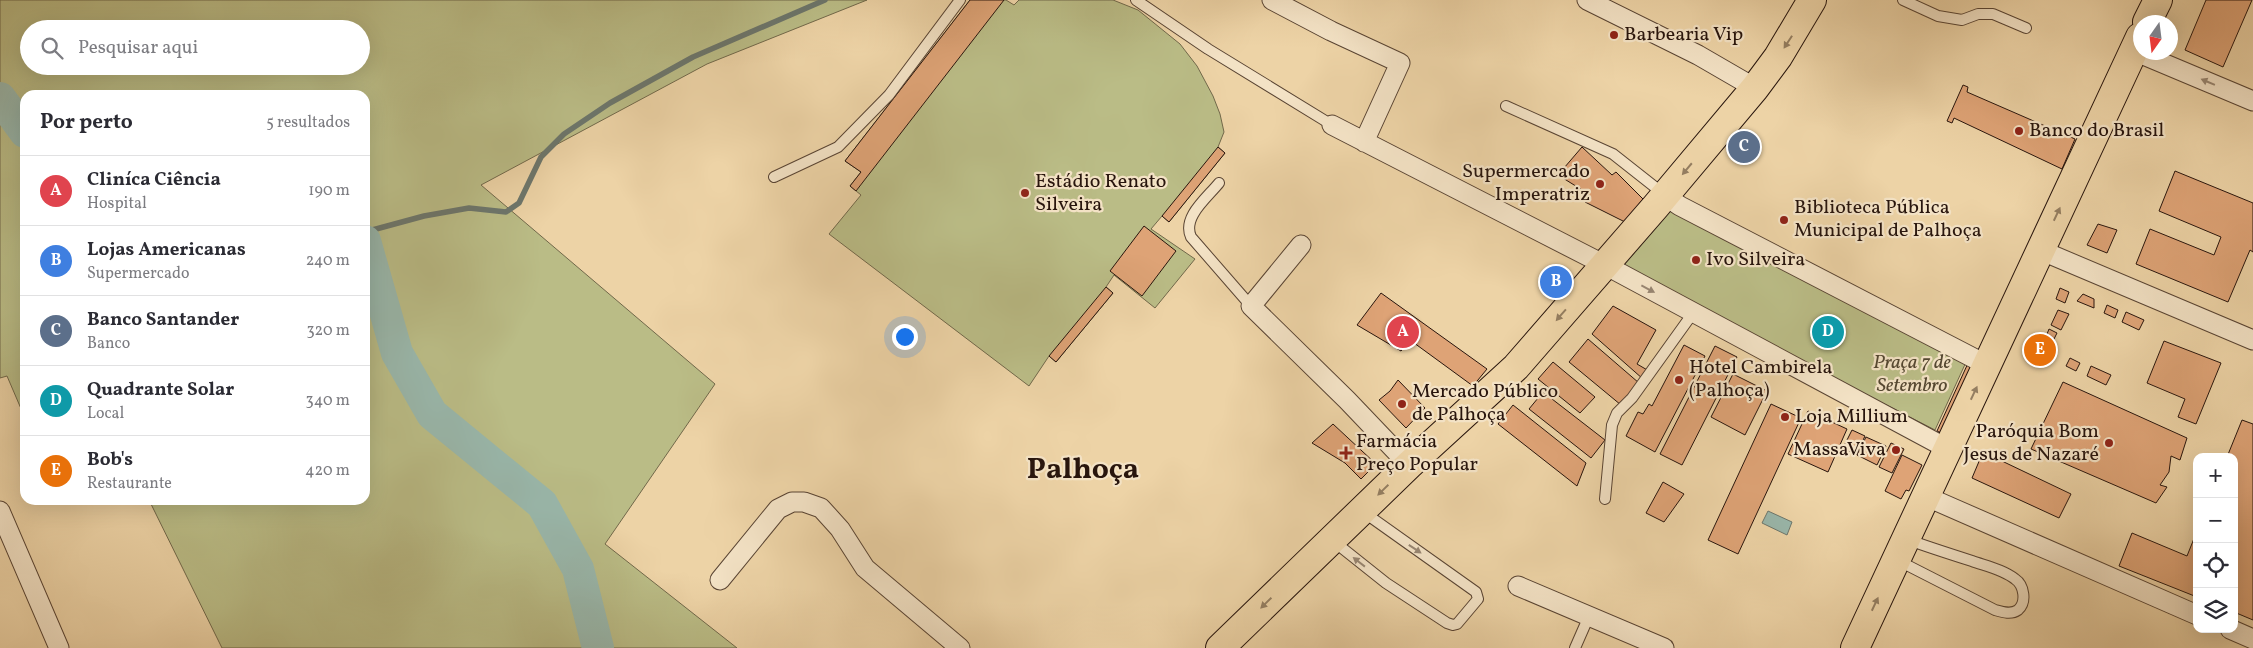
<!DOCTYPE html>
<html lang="pt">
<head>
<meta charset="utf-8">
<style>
	:root { --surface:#fff; --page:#f7f7f7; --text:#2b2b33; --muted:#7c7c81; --line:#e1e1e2; --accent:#db2777 }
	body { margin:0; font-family:Vollkorn,serif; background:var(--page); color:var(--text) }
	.controls { position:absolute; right:15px; bottom:15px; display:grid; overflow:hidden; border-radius:10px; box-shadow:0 5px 20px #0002 }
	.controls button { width:45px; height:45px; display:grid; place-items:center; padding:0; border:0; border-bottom:1px solid var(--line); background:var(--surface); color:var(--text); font:25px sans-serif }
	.compass { position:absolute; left:2133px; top:15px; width:45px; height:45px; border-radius:50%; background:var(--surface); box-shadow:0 5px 20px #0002; rotate:194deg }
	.you { position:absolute; left:904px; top:336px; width:18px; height:18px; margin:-12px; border:4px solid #fff; border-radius:50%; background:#1a73e8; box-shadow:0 0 0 8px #1a73e833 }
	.badge { display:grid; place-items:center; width:32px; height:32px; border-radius:50%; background:var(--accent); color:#fff; font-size:16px; font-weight:700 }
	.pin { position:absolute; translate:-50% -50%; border:2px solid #fff; box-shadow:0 1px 5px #0006 }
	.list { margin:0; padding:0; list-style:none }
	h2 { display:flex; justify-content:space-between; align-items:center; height:65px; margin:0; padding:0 20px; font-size:21px }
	h2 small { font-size:16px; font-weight:400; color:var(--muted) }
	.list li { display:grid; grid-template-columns:32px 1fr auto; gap:15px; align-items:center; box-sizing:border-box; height:70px; padding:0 20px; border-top:1px solid var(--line) }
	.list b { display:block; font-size:19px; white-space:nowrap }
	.list p { margin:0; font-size:16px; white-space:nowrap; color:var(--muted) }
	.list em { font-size:16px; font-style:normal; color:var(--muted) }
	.icon { flex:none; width:28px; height:28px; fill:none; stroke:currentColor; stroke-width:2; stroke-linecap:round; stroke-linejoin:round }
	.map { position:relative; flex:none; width:2253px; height:648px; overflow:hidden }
	.search { position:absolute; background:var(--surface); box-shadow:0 5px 20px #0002; left:20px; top:20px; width:350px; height:55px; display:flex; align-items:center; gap:12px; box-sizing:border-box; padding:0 18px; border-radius:28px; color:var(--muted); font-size:19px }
	.panel { position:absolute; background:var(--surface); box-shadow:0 5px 20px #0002; left:20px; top:90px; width:350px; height:415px; border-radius:15px }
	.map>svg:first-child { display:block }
	.green { fill:#babc86; stroke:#71684a; fill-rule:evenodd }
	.water { fill:#99b7ab; stroke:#6c766c }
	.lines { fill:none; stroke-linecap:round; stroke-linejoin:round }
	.stream { stroke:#6c766c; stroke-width:5.5 }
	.river { stroke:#99b7ab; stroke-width:32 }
	.building { fill:#dea376; stroke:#28150d }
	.lane-casing { stroke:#594433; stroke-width:12 }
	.street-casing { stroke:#594433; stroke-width:21 }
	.primary-casing { stroke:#28150d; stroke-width:30 }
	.lane { stroke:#f3e2c5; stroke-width:10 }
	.street { stroke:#f3e2c5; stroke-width:19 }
	.primary { stroke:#edd3a6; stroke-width:28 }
	.oneway { fill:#947e61 }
	.oneway2 { fill:#988672 }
	.poi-dot { fill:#8f2418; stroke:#f3e2c5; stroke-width:2 }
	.labels { text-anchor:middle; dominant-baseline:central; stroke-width:4.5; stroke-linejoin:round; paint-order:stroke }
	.poi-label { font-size:20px; fill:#28150d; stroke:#f3e2c5; text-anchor:start }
	.park-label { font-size:20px; font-style:italic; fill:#544731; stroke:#f3e2c5 }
	.town-label { font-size:30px; font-weight:bold; fill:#28150d; stroke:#f3e2c5 }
</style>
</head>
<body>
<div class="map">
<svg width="2253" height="648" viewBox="0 0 2253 648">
	<rect width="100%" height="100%" fill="#edd3a6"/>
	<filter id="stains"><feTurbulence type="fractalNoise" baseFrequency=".004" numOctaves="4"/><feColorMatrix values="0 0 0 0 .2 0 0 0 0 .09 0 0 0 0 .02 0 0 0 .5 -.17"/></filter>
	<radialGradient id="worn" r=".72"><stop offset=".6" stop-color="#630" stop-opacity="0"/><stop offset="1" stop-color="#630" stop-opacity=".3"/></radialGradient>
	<path class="green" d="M 0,0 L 867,0 L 707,64 L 481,185 L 715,384 L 605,544 L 737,648 L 222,648 L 151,504 L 141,500 L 365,500 L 365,95 L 25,95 L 25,418 L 7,376 L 0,378 ZM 29,29 L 361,29 L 361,66 L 29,66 Z
		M 970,0 L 1006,0 L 1014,5 L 1019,0 L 1113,0 L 1138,10 L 1180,44 L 1197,66 L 1213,96 L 1220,114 L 1224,132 L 1218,147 L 1225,153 L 1169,222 L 1162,216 L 1151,229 L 1195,259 L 1155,308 L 1114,275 L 1106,287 L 1113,293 L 1056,362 L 1049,356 L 1029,386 L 829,234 L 861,195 L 850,186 L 861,172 L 845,161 Z
		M 1663,209 L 1674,209 L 1967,360 L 1935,430 L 1622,269 L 1620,260 Z"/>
	<path class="water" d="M 1768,511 L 1792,522 L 1787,535 L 1762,523 Z"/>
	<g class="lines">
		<path class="stream" d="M 365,232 L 424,216 L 469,208 L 506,212 L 519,203 L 541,157 L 564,134 L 610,103 L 693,57 L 825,0"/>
		<path class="river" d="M 0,98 L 25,132
			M 365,241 L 397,353 L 432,414 L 542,504 L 578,569 L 598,648"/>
	</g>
	<path class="building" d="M 970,0 L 1004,0 L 856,191 L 850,186 L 861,172 L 845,161 Z
		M 2206,0 L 2252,0 L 2223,67 L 2185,50 Z
		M 1963,85 L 1968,87 L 1967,92 L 2075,139 L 2062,169 L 1954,118 L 1952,123 L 1947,121 Z
		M 1218,147 L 1225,153 L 1169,222 L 1162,216 Z
		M 1582,147 L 1612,175 L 1616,172 L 1643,199 L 1625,222 L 1585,202 L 1587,193 L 1558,175 Z
		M 2175,171 L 2253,203 L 2253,252 L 2250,250 L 2228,302 L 2136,264 L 2150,229 L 2214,255 L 2221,237 L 2159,211 Z
		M 2098,224 L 2117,230 L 2107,253 L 2087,245 Z
		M 1144,226 L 1176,251 L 1142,296 L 1110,271 Z
		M 1106,287 L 1113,293 L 1056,362 L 1049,356 Z
		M 2060,288 L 2069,292 L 2065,303 L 2056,299 Z
		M 1381,293 L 1487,369 L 1473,386 L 1410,340 L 1401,351 L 1357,325 Z
		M 2083,294 L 2094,299 L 2094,308 L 2077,301 Z
		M 2107,305 L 2118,310 L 2115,318 L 2104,313 Z
		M 1613,306 L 1656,330 L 1637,364 L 1649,371 L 1643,379 L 1592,334 Z
		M 2058,310 L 2069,314 L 2061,330 L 2051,325 Z
		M 2126,312 L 2144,320 L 2139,330 L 2122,322 Z
		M 2049,329 L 2057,333 L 2052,343 L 2045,339 Z
		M 1588,339 L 1639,383 L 1621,405 L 1569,362 Z
		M 2164,341 L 2221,363 L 2196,424 L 2178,417 L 2185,399 L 2147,383 Z
		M 1684,345 L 1705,356 L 1655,452 L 1626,436 L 1638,412 L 1643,414 L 1649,404 L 1652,406 Z
		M 2038,345 L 2045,349 L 2043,355 L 2035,351 Z
		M 1715,346 L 1737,357 L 1682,465 L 1660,454 Z
		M 2070,358 L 2080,363 L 2076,371 L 2066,366 Z
		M 1969,361 L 1973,363 L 1941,433 L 1937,431 Z
		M 1553,362 L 1595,397 L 1580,413 L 1538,379 Z
		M 2091,366 L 2111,375 L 2106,385 L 2087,376 Z
		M 1733,374 L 1767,391 L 1745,435 L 1711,417 Z
		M 1398,380 L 1425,408 L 1406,428 L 1379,400 L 1390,391 Z
		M 2063,382 L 2187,438 L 2180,460 L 2171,456 L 2169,472 L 2160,485 L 2167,487 L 2156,503 L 2031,449 Z
		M 1543,392 L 1605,440 L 1591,458 L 1529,409 Z
		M 1771,404 L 1801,418 L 1738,554 L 1708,540 Z
		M 1513,405 L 1586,463 L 1577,486 L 1498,424 Z
		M 1808,411 L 1847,429 L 1828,472 L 1788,454 Z
		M 2242,420 L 2253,424 L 2253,620 L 2234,612 L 2234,457 L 2227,457 Z
		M 1333,424 L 1376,464 L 1361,479 L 1345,463 L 1312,443 Z
		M 1852,430 L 1865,436 L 1856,455 L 1843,448 Z
		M 1866,437 L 1886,446 L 1877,465 L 1857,455 Z
		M 1891,443 L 1904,449 L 1892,473 L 1879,467 Z
		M 1983,452 L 2071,494 L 2059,518 L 1972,478 Z
		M 1902,455 L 1922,465 L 1909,491 L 1906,490 L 1901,499 L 1885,491 Z
		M 1663,482 L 1684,494 L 1664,522 L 1646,513 Z
		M 2197,531 L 2197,597 L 2119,566 L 2132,533 L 2187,556 Z"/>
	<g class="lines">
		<g class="lane-casing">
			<path id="lane" d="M 1136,0 L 1208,49 L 1332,125
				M 1903,0 L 1938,16 L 1962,20 L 1978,14 L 1993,14 L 2026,28
				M 1506,106 L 1613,154 L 1665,195
				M 774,177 L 838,147 L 889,95 L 960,0
				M 1219,183 C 1207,198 1182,217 1191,237 L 1251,306
				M 1605,499 L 1612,425 L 1617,413 L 1632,398 L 1693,313
				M 1332,540 L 1386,583 L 1447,623 L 1453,625 L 1457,624 L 1478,599 L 1476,592 L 1362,511
				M 1897,560 L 1995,610 C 2002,612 2011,615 2018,610 C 2027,602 2024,585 2015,579 C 2004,570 1986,566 1972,561 C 1950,554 1928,547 1906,539
				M 1575,648 L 1589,616"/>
		</g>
		<g class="street-casing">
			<path id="street" d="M 1272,0 L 1331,31 L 1400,63 L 1364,142
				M 1587,0 L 1698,55 L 1755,88
				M 2134,51 L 2253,101
				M 1332,125 L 1605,265 L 1948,449
				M 1665,196 L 1680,206 L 1987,365
				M 1301,245 L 1251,306 L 1347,400 L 1409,465
				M 2040,250 L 2253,340
				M 1925,496 L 2197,615
				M 0,511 L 59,648
				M 720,580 L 778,509 L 792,502 L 804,502 L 821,508 L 840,529 L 865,568 L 960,648
				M 1518,586 L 1664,648
				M 2230,629 L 2253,639"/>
		</g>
		<g class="primary-casing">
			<path id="primary" d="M 2147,22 L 2158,0
				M 1220,648 L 1409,465 L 1516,367 L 1656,206 L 1755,88 L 1778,57 L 1812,0
				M 1855,648 L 2140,37"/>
		</g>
		<use href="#lane" class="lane"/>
		<use href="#street" class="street"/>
		<use href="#primary" class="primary"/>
	</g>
	<defs><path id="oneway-solid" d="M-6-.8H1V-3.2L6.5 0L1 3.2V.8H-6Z" transform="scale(1.25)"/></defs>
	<g class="oneway">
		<use href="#oneway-solid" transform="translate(1788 42) rotate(123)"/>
		<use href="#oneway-solid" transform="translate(1687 169) rotate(130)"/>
		<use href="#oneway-solid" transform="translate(2057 214) rotate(-65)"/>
		<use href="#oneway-solid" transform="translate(1561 315) rotate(131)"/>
		<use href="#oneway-solid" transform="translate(1974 393) rotate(-65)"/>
		<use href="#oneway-solid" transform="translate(1383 490) rotate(136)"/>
		<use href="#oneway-solid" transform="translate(1266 603) rotate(136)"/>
		<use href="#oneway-solid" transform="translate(1875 604) rotate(-65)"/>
	</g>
	<g class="oneway2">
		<use href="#oneway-solid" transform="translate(2208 82) rotate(-157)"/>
		<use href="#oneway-solid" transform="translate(1648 289) rotate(28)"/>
		<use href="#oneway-solid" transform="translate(1415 549) rotate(34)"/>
		<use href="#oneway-solid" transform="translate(1359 562) rotate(-142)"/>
	</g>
	<g class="poi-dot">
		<circle cx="1614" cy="35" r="5"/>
		<circle cx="2019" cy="131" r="5"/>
		<circle cx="1600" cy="184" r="5"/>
		<circle cx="1025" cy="193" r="5"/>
		<circle cx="1784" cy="220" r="5"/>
		<circle cx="1696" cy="260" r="5"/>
		<circle cx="1679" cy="380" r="5"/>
		<circle cx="1402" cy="404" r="5"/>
		<circle cx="1785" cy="417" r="5"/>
		<circle cx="2109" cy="443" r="5"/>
		<circle cx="1896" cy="450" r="5"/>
		<path d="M1343.5 445.5h5v5h5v5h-5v5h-5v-5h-5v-5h5z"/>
	</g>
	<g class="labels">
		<g class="poi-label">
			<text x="1624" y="35">Barbearia Vip</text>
			<text x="2029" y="131">Banco do Brasil</text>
			<text x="1590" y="172" text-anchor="end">Supermercado<tspan x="1590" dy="23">Imperatriz</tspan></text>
			<text x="1035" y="182">Estádio Renato<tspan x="1035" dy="23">Silveira</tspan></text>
			<text x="1794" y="208">Biblioteca Pública<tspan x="1794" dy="23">Municipal de Palhoça</tspan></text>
			<text x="1706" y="260">Ivo Silveira</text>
			<text x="1689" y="368">Hotel Cambirela<tspan x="1689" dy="23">(Palhoça)</tspan></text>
			<text x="1412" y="392">Mercado Público<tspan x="1412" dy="23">de Palhoça</tspan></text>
			<text x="1795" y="417">Loja Millium</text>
			<text x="2099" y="432" text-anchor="end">Paróquia Bom<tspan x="2099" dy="23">Jesus de Nazaré</tspan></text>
			<text x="1356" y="442">Farmácia<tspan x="1356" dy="23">Preço Popular</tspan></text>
			<text x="1886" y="450" text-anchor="end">MassaViva</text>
		</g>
		<g class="park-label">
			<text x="1912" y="363">Praça 7 de<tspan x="1912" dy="23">Setembro</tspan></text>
		</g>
		<g class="town-label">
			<text x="1083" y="470">Palhoça</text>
		</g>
	</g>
	<rect width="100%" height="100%" filter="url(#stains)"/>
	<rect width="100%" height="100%" fill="url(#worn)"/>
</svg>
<div class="controls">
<button>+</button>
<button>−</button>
<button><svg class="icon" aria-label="locate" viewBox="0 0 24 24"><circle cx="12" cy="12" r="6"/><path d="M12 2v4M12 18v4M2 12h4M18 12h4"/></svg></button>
<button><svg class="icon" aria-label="layers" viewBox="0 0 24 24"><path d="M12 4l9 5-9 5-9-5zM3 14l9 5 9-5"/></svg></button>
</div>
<svg class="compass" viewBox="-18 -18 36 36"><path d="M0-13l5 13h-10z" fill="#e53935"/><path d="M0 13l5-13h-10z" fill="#7c7c81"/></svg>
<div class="you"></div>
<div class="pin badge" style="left:1403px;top:332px;background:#e0444e">A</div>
<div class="pin badge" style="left:1556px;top:282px;background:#3f7fe0">B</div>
<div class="pin badge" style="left:1744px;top:147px;background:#5c6f8a">C</div>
<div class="pin badge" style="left:1828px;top:332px;background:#0f9aa8">D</div>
<div class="pin badge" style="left:2040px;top:350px;background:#e8710a">E</div>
<div class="search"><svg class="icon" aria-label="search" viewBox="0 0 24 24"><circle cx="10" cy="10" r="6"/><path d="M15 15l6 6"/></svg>Pesquisar aqui</div>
<section class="panel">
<h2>Por perto<small>5 resultados</small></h2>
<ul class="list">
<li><span class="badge" style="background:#e0444e">A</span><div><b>Cliníca Ciência</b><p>Hospital</p></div><em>190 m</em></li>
<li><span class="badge" style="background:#3f7fe0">B</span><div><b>Lojas Americanas</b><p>Supermercado</p></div><em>240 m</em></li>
<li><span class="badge" style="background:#5c6f8a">C</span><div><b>Banco Santander</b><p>Banco</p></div><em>320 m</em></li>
<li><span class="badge" style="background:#0f9aa8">D</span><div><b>Quadrante Solar</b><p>Local</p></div><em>340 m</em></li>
<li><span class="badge" style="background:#e8710a">E</span><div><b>Bob's</b><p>Restaurante</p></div><em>420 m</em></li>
</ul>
</section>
</div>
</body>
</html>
